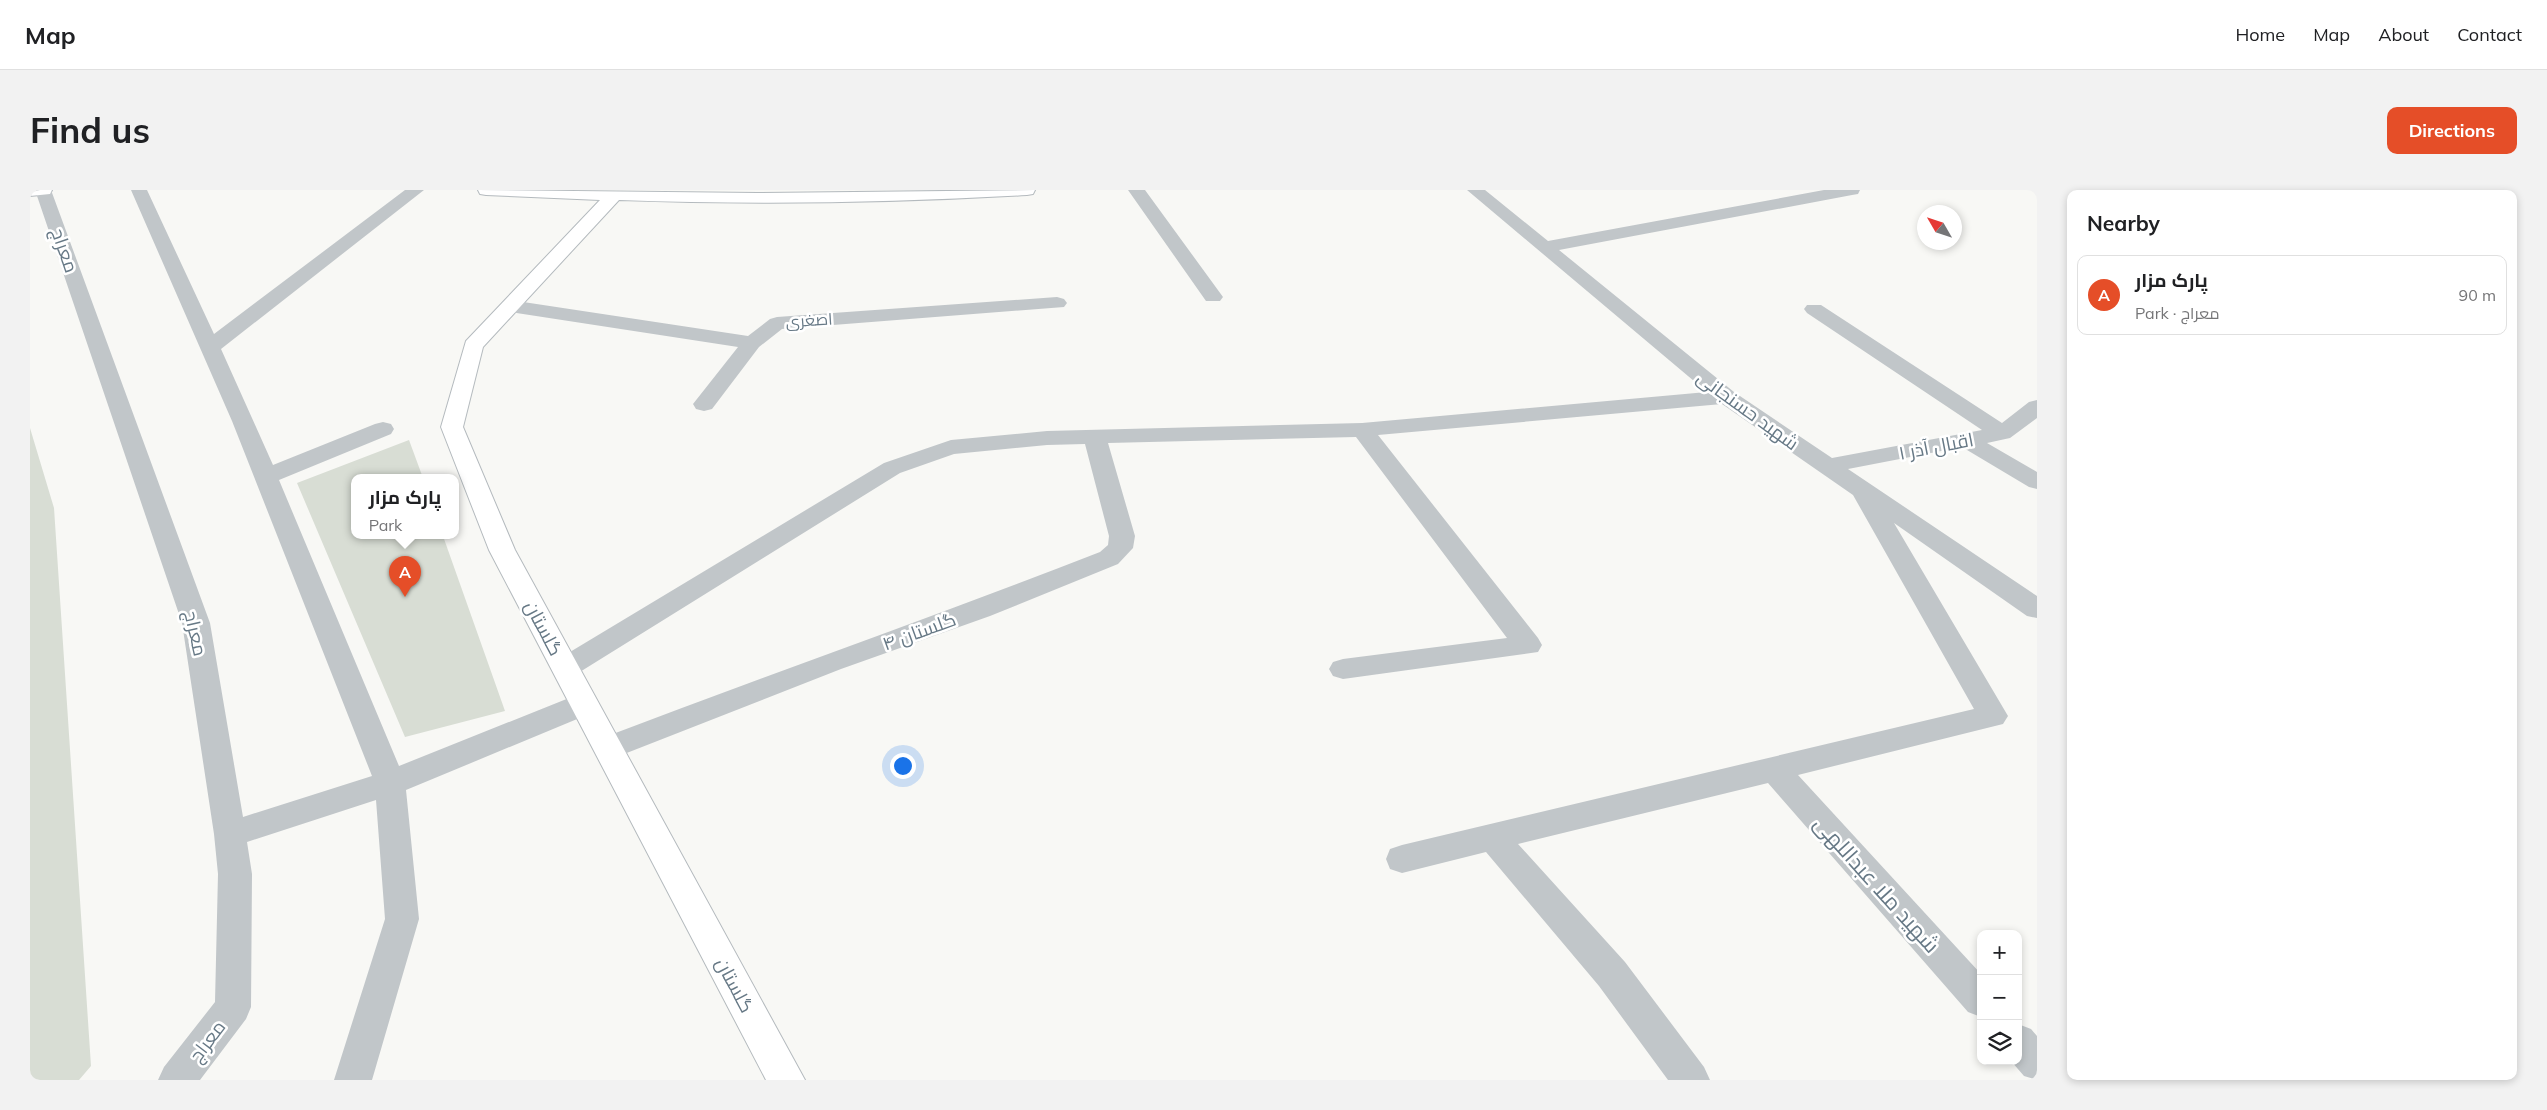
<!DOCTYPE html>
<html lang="en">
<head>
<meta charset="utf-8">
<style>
	:root { --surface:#fff; --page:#f2f2f2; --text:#202124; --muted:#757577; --line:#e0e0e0; --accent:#e54e28 }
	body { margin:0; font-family:Mulish,Cairo,sans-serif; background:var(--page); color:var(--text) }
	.controls { position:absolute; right:15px; bottom:15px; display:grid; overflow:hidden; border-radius:10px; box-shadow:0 2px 8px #0003 }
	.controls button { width:45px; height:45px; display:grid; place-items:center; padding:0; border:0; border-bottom:1px solid var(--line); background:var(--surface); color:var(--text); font:25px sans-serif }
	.compass { position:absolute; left:1887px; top:15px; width:45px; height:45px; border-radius:50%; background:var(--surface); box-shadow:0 2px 8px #0003; rotate:309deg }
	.you { position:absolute; left:872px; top:575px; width:18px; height:18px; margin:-12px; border:4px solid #fff; border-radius:50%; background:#1a73e8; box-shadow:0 0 0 8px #1a73e833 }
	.badge { display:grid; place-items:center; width:32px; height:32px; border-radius:50%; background:var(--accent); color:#fff; font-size:16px; font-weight:700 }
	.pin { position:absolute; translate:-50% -41px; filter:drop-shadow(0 1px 2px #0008) }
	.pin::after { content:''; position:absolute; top:26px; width:18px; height:15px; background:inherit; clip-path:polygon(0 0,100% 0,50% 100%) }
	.popup { position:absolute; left:321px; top:284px; width:108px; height:65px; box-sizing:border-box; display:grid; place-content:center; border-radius:10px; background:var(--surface); filter:drop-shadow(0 1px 4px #0005); font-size:16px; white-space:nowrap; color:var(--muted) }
	.popup b { font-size:19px; color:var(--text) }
	.popup::after { content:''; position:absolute; left:50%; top:100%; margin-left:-10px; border:10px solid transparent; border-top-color:var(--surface) }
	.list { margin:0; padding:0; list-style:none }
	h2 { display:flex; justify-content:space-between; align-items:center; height:65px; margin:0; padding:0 20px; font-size:21px }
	h2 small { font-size:16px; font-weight:400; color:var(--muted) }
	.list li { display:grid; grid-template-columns:32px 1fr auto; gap:15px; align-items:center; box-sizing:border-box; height:80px; margin:0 10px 10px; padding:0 10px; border:1px solid var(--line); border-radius:10px }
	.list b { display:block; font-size:19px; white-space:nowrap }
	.list p { margin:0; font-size:16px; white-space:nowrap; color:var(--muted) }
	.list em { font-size:16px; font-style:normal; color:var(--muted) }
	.icon { flex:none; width:28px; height:28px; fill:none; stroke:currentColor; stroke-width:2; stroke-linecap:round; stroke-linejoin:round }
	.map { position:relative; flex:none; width:2007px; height:890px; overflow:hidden; border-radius:10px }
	header { display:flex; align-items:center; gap:30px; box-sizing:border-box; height:70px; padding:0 25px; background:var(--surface); border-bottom:1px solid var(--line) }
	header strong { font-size:24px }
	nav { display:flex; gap:28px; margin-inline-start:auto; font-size:18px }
	.intro { display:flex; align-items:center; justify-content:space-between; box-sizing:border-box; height:120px; padding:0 30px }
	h1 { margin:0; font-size:35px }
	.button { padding:12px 22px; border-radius:10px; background:var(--accent); color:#fff; font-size:18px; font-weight:700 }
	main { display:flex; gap:30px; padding:0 30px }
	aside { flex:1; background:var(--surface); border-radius:10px; box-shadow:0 2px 8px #0003 }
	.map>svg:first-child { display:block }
	.green { fill:#d8ddd4 }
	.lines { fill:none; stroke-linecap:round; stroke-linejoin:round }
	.secondary-casing { stroke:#b4babe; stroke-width:2 }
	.street { fill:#c1c6c9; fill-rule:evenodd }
	.secondary { fill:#fff; fill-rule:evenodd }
	.labels { text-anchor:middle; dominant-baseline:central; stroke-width:5; stroke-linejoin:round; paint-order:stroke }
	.far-street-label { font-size:16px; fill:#677986; stroke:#fff }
	.street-label { font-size:19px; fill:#677986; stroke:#fff }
	.near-street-label { font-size:22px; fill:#677986; stroke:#fff }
</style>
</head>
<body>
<header>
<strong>Map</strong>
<nav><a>Home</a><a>Map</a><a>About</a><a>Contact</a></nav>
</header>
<div class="intro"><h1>Find us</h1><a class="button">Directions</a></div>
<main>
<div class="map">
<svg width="2007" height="890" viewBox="0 0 2007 890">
	<rect width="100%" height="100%" fill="#f8f8f5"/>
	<path class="green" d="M 0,238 L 24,318 L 61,876 L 49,890 L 0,890 Z
		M 379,250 L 393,288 L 325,288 L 325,346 L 413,346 L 475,521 L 375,547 L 267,293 Z"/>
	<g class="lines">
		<g class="secondary-casing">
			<path id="secondary" d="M 0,0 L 22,0 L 20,4 L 0,6 Z
				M 448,0 L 727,3 L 1005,0 L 1003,4 L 997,5 C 861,13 725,15 589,10 L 453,157 L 433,237 L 485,360 L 775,890 L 736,890 L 459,360 L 411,237 L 436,151 L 570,10 L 456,5 L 450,4 Z"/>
		</g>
		<path class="street" d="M 5,0 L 21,0 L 180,433 L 213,627 L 342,586 L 202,231 L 101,0 L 117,0 L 184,144 L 375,0 L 394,0 L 191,159 L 243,275 L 345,234 L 353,232 L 361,234 L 364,239 L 361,244 L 249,290 L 369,576 L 544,506 L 554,503 L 564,506 L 569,514 L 564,522 L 376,600 L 389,729 L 342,890 L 304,890 L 355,729 L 346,610 L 217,652 L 222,684 L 221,817 L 216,829 L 170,890 L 128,890 L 134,877 L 185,812 L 188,684 L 184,644 L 152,433 Z
			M 1098,0 L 1115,0 L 1193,107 L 1190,111 L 1176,111 Z
			M 1437,0 L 1455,0 L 1518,51 L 1794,0 L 1830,0 L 1828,4 L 1822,5 L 1529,60 L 1704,202 L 1802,268 L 1952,240 L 1777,123 L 1774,119 L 1777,115 L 1791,115 L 1972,233 L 1999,212 L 2007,210 L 2007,228 L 1980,248 L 1957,253 L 2007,282 L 2007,299 L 1999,297 L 1932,257 L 1818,279 L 2007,406 L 2007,428 L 1997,426 L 1864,333 L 1978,526 L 1973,534 L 1768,585 L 1951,784 L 1951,827 L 1938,822 L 1738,593 L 1488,654 L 1595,772 L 1674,877 L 1680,890 L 1638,890 L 1569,796 L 1456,662 L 1372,683 L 1360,679 L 1356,669 L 1360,659 L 1372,655 L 1944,519 L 1823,305 L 1692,214 L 1348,245 L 1508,448 L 1512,455 L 1508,462 L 1313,489 L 1303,486 L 1299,479 L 1303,472 L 1313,469 L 1477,448 L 1326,247 L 1078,253 L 1105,346 L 1103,358 L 1088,374 L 960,426 L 811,479 L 589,566 L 578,570 L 567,566 L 563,558 L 567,550 C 735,486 903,427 1070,362 L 1078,355 L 1079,346 L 1055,254 L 1017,255 L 924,264 L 870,283 L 545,485 L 535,488 L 525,485 L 521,478 L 525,471 L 854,273 L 921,250 L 1017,241 L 1332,233 L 1677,202 Z
			M 1027,107 L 1034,109 L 1037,113 L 1034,117 L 752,139 L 729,157 L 682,219 L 674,221 L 666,219 L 663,214 L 708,157 L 480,122 L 473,120 L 470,116 L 473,112 L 480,110 L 718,146 L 740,129 L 747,127 Z
			M 1988,834 L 2001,839 L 2007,846 L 2007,890 L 1994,886 L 1981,871 L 1988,871 Z"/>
		<use href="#secondary" class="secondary"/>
	</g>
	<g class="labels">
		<g class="far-street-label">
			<text transform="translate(779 130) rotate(-4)">اصغری</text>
		</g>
		<g class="street-label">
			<text transform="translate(35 60) rotate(71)">معراج</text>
			<text transform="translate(1718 220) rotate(36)">شهید حسنجانی</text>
			<text transform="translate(1906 256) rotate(-11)">اقبال آذر ۱</text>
			<text transform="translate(514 438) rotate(62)">گلستان</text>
			<text transform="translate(889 441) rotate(-20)">گلستان ۴</text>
			<text transform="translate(166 443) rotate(77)">معراج</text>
			<text transform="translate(705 795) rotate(62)">گلستان</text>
			<text transform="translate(177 851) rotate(-53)">معراج</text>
		</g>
		<g class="near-street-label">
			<text transform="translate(1847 694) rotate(48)">شهید ملا عبداللهی</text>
		</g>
	</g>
</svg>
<div class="controls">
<button>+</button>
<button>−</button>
<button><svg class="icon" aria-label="layers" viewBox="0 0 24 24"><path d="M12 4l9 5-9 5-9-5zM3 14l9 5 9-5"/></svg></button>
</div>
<svg class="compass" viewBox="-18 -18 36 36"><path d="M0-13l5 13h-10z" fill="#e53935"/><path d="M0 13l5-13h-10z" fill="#757577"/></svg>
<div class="you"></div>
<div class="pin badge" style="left:375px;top:407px">A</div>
<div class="popup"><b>پارک مزار</b>Park</div>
</div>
<aside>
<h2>Nearby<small></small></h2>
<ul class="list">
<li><span class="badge">A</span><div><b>پارک مزار</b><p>Park · معراج</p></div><em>90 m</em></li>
</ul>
</aside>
</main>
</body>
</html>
